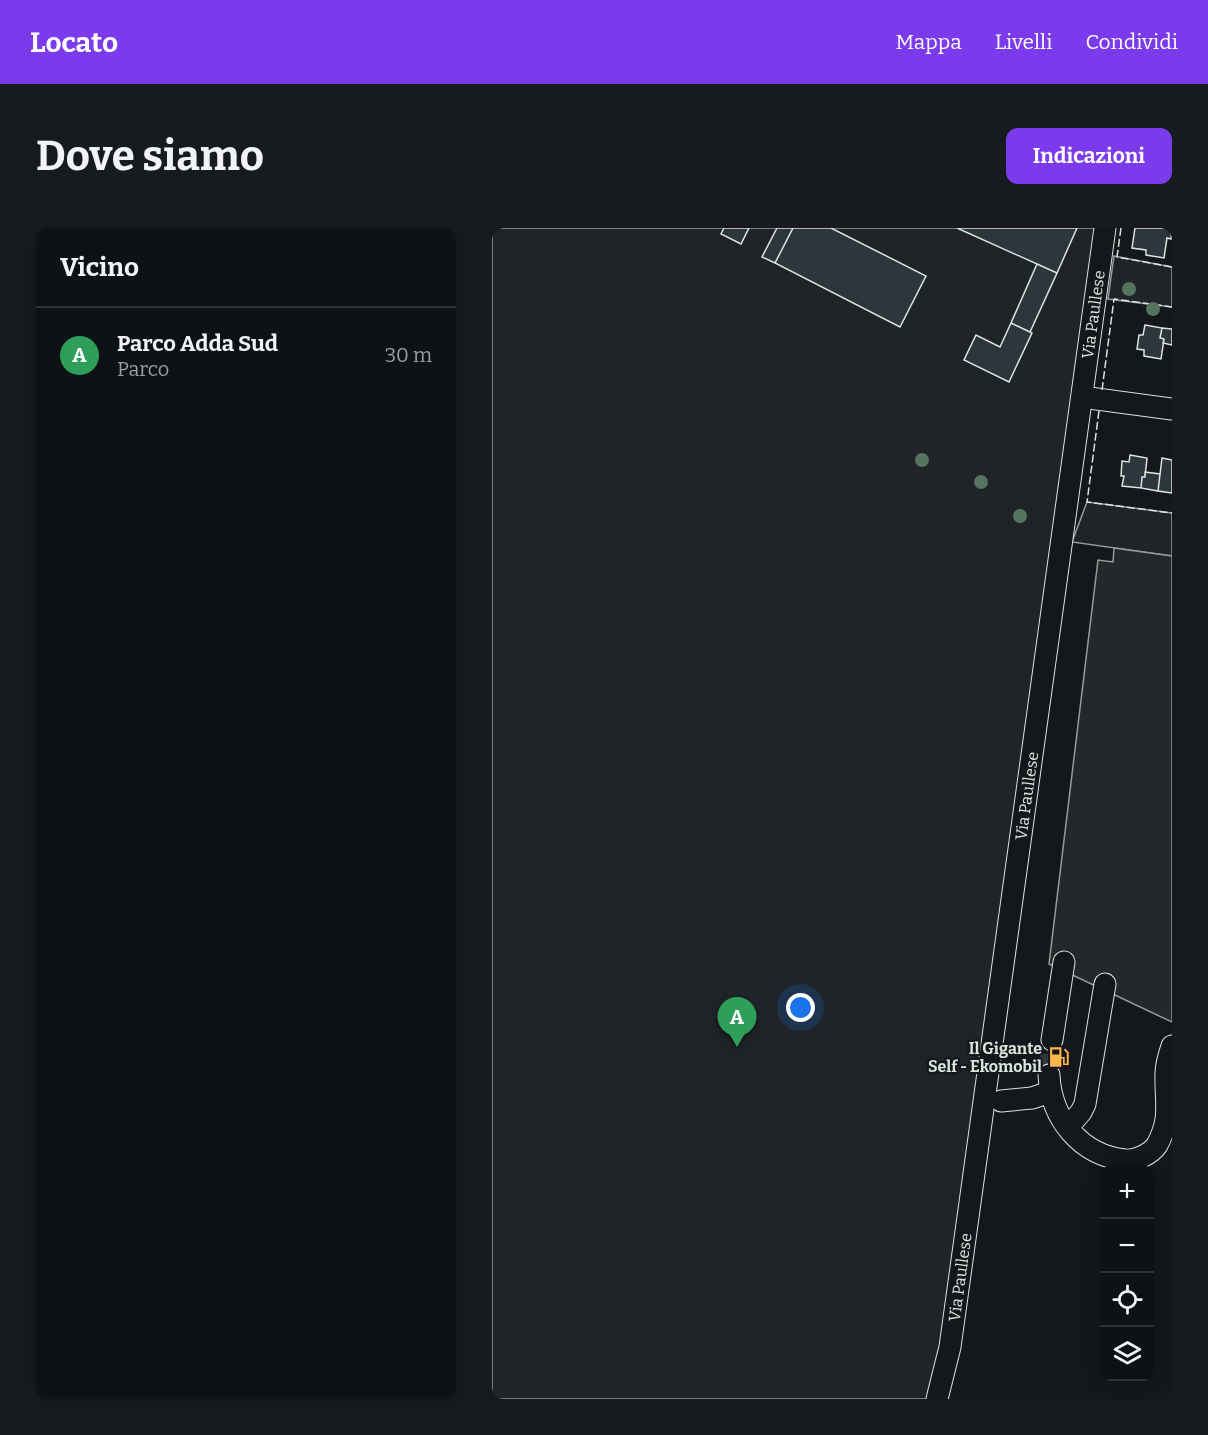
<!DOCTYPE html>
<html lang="it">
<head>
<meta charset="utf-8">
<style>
	:root { --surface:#0f1215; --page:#181b1e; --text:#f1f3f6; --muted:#9b9ea0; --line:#2f3234; --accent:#7c3aed }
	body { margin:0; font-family:Bitter,serif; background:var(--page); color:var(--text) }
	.controls { position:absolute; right:18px; bottom:18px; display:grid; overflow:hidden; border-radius:12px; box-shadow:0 3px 15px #0003 }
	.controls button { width:54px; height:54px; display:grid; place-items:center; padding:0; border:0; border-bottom:2px solid var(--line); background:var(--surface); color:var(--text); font:30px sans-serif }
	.you { position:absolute; left:309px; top:780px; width:21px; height:21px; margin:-15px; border:4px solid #fff; border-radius:50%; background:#1a73e8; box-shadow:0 0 0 9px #1a73e833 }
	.badge { display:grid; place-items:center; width:39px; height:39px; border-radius:50%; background:var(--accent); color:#fff; font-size:20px; font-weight:700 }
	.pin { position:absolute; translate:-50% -50px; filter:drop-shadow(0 2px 3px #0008) }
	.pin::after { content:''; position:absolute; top:32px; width:21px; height:18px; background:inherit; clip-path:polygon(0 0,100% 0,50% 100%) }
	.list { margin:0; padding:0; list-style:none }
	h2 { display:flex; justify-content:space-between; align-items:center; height:78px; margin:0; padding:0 24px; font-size:26px }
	h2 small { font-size:20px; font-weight:400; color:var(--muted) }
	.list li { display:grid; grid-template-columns:39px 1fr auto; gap:18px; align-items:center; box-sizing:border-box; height:96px; padding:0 24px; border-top:2px solid var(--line) }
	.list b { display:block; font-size:22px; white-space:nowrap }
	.list p { margin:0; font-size:20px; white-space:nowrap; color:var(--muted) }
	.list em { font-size:20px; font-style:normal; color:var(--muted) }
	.icon { flex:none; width:33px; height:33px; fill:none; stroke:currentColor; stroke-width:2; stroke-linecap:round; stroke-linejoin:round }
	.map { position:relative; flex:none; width:680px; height:1171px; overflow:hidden; border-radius:12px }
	header { display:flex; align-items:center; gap:36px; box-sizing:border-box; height:84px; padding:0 30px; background:var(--accent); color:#fff }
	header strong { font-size:28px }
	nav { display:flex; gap:33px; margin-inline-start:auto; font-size:21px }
	.intro { display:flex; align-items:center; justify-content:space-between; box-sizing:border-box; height:144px; padding:0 36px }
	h1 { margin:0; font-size:42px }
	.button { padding:15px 27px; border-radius:12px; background:var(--accent); color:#fff; font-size:21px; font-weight:700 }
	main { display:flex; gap:36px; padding:0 36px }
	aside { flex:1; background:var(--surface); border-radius:12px; box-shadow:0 3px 15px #0003 }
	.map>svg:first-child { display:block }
	.green { fill:#202428; stroke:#939e99; stroke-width:1.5 }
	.parking { fill:#24282b; stroke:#939e99; stroke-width:1.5 }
	.building { fill:#2c363c; stroke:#d8e6dc; stroke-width:1.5 }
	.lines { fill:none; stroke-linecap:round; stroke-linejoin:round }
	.minor-tunnel { stroke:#313739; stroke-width:21; stroke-dasharray:21 10; stroke-linecap:butt }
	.minor-casing { stroke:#d8e6dc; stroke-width:23 }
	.minor { stroke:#14181c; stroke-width:21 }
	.fence { stroke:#d8e6dc; stroke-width:1.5; stroke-dasharray:8 3; stroke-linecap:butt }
	.tree { fill:#55745f }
	.labels { text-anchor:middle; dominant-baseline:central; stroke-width:4.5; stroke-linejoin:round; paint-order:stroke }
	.street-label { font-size:16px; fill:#d8e6dc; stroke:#14181c }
	.poi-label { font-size:16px; font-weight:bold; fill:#d8e6dc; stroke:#14181c; text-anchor:end }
</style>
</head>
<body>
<header>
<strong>Locato</strong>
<nav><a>Mappa</a><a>Livelli</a><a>Condividi</a></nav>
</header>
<div class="intro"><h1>Dove siamo</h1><a class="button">Indicazioni</a></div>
<main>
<aside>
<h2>Vicino<small></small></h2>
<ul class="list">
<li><span class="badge" style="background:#2e9e5b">A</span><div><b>Parco Adda Sud</b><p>Parco</p></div><em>30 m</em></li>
</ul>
</aside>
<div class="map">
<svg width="680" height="1171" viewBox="0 0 680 1171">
	<rect width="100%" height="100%" fill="#14181c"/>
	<path class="green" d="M 0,0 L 604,0 L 450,1107 L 439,1171 L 0,1171 Z
		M 622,28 L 680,39 L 680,79 L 616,71 Z
		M 595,274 L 680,285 L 680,328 L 580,314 Z"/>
	<path class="parking" d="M 622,320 L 680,328 L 680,794 L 557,736 L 606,332 L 621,334 Z"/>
	<path class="building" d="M 232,0 L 257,0 L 249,16 L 229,6 Z
		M 285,0 L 301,0 L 283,35 L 270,29 Z
		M 301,0 L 339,0 L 434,48 L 408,99 L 283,35 Z
		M 465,0 L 585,0 L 565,45 Z
		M 643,0 L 680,0 L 679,11 L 675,10 L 672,30 L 654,27 L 654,22 L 640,20 Z
		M 545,36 L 565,45 L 538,104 L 519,95 Z
		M 519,95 L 540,105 L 517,154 L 472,132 L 484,107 L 508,119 Z
		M 653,97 L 670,100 L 668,110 L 672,111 L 669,131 L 652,128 L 652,122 L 645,121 L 647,107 L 651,107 Z
		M 670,100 L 680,101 L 680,117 L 671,115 L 672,111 L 668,110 Z
		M 638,227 L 655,230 L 653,249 L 650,249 L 649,260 L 630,258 L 632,248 L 629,248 L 630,233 L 637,234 Z
		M 670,230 L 680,232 L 680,265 L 666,263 Z
		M 653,244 L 668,246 L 666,263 L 649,260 L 650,249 L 653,249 Z"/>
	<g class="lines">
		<path class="minor-tunnel" d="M 557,847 L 560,812"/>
		<g class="minor-casing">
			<g id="minor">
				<path d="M 590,169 L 680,181"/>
				<path d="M 560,812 L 572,734"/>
				<path d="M 557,847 C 559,890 588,927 633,932 C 644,933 659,926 665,917 C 680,889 673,875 674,845 C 674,836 677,827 680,818"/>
				<path d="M 509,873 L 540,870 L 558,864"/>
				<path d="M 576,899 L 589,884 L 593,876 L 613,756"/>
				<path id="s1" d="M 445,1171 L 458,1119 L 613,0"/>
			</g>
		</g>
		<use href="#minor" class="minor"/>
		<path class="fence" d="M 629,0 L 625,29 L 680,39
			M 610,162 L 622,71 L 680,79
			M 607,183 L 595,274 L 680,285"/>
	</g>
	<g class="tree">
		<circle cx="637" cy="61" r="7"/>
		<circle cx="661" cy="81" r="7"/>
		<circle cx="430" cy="232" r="7"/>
		<circle cx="489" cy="254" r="7"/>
		<circle cx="528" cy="288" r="7"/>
	</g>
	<defs>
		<g id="fuel-bare" transform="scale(1.62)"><path d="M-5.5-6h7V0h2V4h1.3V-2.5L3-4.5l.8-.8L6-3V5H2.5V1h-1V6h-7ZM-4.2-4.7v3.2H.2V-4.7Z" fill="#ffb74d" stroke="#14181c" stroke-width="2.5" paint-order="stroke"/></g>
	</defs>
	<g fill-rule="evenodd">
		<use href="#fuel-bare" x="567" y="829"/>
	</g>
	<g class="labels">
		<g class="street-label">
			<text stroke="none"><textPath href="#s1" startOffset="1096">Via Paullese</textPath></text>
			<text stroke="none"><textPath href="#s1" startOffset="610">Via Paullese</textPath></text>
			<text stroke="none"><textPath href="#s1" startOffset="124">Via Paullese</textPath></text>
		</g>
		<g class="poi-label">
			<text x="550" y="820">Il Gigante<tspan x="550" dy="18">Self - Ekomobil</tspan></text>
		</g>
	</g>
</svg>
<div class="controls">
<button>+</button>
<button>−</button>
<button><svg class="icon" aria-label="locate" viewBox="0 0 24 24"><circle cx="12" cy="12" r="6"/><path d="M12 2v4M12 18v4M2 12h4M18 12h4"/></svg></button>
<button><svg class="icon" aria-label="layers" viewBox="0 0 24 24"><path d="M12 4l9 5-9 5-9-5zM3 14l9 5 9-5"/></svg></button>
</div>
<div class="you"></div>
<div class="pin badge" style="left:245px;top:819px;background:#2e9e5b">A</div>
</div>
</main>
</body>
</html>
